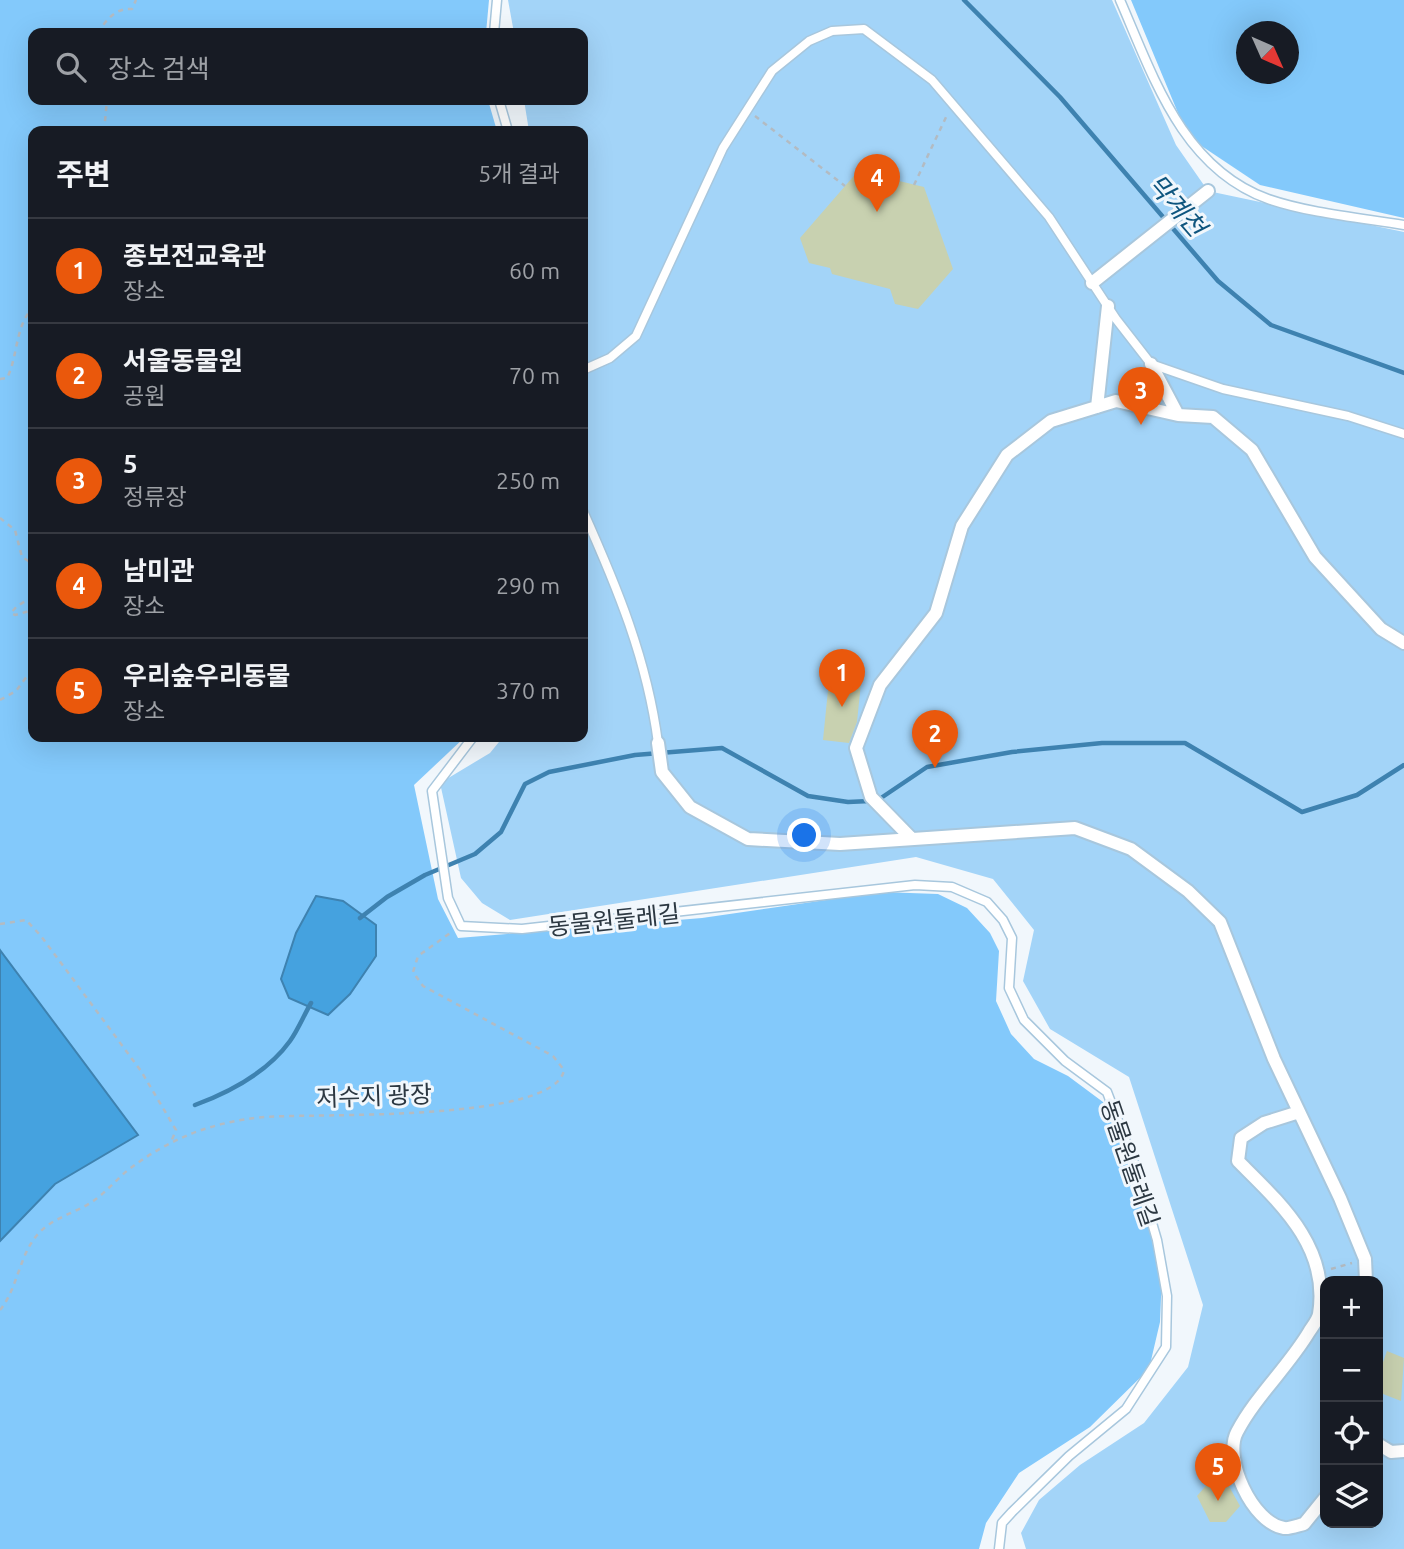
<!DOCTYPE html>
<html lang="ko">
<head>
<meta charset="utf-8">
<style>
	:root { --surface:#171b24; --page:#20242c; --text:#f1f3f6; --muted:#9ea1a6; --line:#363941; --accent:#ea580c }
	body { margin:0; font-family:Ubuntu,"Noto Sans KR",sans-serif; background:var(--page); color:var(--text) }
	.controls { position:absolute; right:21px; bottom:21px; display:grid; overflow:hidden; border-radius:14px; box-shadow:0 7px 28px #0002 }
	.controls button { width:63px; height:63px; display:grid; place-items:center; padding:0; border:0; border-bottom:2px solid var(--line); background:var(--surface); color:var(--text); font:35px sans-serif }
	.compass { position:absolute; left:1236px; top:21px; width:63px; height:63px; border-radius:50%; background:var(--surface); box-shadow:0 7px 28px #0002; rotate:135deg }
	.you { position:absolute; left:805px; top:836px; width:24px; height:24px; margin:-18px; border:5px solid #fff; border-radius:50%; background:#1a73e8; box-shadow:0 0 0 10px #1a73e833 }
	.badge { display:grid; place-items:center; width:46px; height:46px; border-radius:50%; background:var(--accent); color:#fff; font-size:23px; font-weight:700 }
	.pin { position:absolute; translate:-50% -58px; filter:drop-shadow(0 2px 4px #0008) }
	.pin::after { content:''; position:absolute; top:37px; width:24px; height:21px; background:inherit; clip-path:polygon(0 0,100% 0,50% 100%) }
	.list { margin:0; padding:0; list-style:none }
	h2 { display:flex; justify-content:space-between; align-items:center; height:91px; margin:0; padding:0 28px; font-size:30px }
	h2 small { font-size:23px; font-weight:400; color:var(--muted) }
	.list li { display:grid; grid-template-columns:46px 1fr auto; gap:21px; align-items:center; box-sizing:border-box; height:105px; padding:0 28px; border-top:2px solid var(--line) }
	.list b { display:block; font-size:26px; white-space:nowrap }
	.list p { margin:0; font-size:23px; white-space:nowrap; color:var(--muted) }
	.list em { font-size:23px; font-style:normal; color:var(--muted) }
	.icon { flex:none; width:38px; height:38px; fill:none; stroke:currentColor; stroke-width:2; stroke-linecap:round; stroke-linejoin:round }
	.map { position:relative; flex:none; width:1404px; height:1549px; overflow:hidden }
	.search { position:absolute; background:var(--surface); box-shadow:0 7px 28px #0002; left:28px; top:28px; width:560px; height:77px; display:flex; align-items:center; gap:18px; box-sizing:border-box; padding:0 24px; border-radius:14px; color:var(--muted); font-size:26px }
	.panel { position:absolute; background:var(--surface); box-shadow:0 7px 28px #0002; left:28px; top:126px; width:560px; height:616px; border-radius:14px }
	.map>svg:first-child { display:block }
	.green { fill:#a3d4f8; fill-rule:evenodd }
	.forest { fill:#83c9fb; fill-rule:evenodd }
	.water { fill:#45a2df; stroke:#3e82b0; stroke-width:2 }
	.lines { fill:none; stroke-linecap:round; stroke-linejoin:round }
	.stream { stroke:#3e82b0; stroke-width:4.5 }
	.building { fill:#c8d1b0 }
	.service-casing { stroke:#a8c7dd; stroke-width:11 }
	.pedestrian-casing { stroke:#a8c7dd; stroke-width:16 }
	.path { stroke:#b3bbc2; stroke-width:2.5; stroke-dasharray:5 5; stroke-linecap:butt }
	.service { stroke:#fff; stroke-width:8 }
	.pedestrian { stroke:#fff; stroke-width:12 }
	.labels { text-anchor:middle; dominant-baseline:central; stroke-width:6; stroke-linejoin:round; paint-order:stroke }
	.street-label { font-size:24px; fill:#2c3842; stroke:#f1f7fc }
	.water-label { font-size:26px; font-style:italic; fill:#0e557e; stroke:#f1f7fc }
</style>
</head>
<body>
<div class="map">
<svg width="1404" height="1549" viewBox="0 0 1404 1549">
	<rect width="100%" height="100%" fill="#f1f7fc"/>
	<path class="green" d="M 508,0 L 1112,0 L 1176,145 L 1208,191 L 1404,232 L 1404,1549 L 1026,1549 L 1021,1533 L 1039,1500 L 1080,1465 L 1144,1423 L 1188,1367 L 1203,1305 L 1129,1077 L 1050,1029 L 1023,981 L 1034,930 L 993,879 L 916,857 L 510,920 L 482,903 L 461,878 L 440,783 L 490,753 L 503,737 L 583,737 L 583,131 L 529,131 L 524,100 L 583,100 L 583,33 L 514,33 ZM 1325,1281 L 1378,1281 L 1378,1523 L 1325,1523 Z"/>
	<path class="forest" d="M 0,0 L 489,0 L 486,33 L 33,33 L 33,100 L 488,100 L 497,131 L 33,131 L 33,737 L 465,737 L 414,785 L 438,899 L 458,938 L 702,918 L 881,892 L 938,894 L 967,908 L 990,933 L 999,951 L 996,1001 L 1011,1034 L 1034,1059 L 1068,1076 L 1103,1102 L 1138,1189 L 1162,1272 L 1160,1322 L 1149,1369 L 1090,1427 L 1019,1473 L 986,1523 L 979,1549 L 0,1549 Z
		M 1131,0 L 1404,0 L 1404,218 L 1260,185 L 1188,137 ZM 1246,32 L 1288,32 L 1288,74 L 1246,74 Z"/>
	<path class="water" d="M 316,896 L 343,901 L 376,925 L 376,956 L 350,994 L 328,1015 L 289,998 L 281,979 L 296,933 Z
		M 0,950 L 138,1135 L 55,1184 L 0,1241 Z"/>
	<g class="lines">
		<path class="stream" d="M 964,0 L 1060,97 L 1218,281 L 1271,325 L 1404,373
			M 878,800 L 927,767 L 1012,752 L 1102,743 L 1185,743 L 1302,812 L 1357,795 L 1404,765
			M 360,918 L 387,897 L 425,875 L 475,854 L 501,832 L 525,784 L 549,772 L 635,755 L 722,748 L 808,796 L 848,802 L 870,801
			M 195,1105 C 230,1092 267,1073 290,1041 C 298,1030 304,1015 311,1003"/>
	</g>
	<path class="building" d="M 865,163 L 889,166 L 895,180 L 924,187 L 953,269 L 918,309 L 895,304 L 890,289 L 832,274 L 830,268 L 809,263 L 800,238 Z
		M 830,670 L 862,673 L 857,722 L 849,743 L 823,740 Z
		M 1387,1351 L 1404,1358 L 1401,1401 L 1378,1392 L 1378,1376 Z
		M 1210,1481 L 1226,1481 L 1240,1506 L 1226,1522 L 1210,1522 L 1197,1496 Z"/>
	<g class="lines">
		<g class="service-casing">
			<path id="service" d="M 1120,0 C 1153,76 1182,168 1268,199 C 1308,213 1361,218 1404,225
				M 494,33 L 497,0
				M 499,100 L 508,131
				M 583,370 L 610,358 L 636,336 L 723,148 L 772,71 L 809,41 L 832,31 L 864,29 L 932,80 L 1049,217 L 1116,319 L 1151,364 L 1223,389 L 1348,416 L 1404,434
				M 583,511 C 617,587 647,659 658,743
				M 473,737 L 432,791 L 448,898 L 461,926 L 522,929 L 915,885 L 952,887 L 987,902 L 1003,920 L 1012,938 L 1009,988 L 1024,1020 L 1065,1061 L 1107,1092 L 1136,1168 L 1157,1240 L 1167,1296 L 1166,1347 L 1126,1409 L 1069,1456 L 1012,1512 L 1002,1523 L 999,1549"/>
		</g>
		<g class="pedestrian-casing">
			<path id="pedestrian" d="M 1092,283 L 1208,191
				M 1151,364 L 1178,415 L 1213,417 L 1252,450 L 1315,557 L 1381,629 L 1404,643
				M 1097,407 L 1108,306
				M 658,743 L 662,772 L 690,807 L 748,839 L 840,844 L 1075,828 L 1131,849 L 1188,891 L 1220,922 L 1274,1059 L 1340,1198 L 1365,1259 L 1366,1281
				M 911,838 L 871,797 L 856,748 L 880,685 L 936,613 L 962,526 L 1007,455 L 1051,421 L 1116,401 L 1178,415
				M 1299,1112 L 1264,1123 L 1241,1138 L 1238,1161 C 1280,1203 1330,1247 1319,1314 C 1318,1320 1312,1327 1309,1332 C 1288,1367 1256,1396 1237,1432 C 1223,1458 1252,1523 1284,1528 C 1289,1529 1299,1525 1304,1524 L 1325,1498
				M 1378,1444 L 1391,1452 L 1404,1451"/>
		</g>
		<path class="path" d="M 98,33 C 106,20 115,8 132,9 L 136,0
			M 755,116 L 845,186
			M 104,131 L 107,100
			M 914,185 L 947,115
			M 0,379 L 7,378 C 18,357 15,325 33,308
			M 0,518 L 15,530 L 22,557 L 33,564
			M 33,597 L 17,606 L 11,613 L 15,615 L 33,610
			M 0,700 L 16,691 L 33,668
			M 0,924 L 26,920 L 41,936 L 141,1071 L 176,1130 L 171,1142
			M 1331,1269 L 1352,1263
			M 0,1310 C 18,1288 19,1255 38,1234 C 54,1216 78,1213 96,1199 C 108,1190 117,1179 128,1170 C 170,1138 212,1122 264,1117 C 312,1113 555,1123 564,1070 L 553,1056 L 423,986 L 413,972 L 418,956 L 453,931"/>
		<use href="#service" class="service"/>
		<use href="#pedestrian" class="pedestrian"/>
	</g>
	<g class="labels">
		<g class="street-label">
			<text transform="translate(614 920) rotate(-6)">동물원둘레길</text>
			<text transform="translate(374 1096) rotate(-2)">저수지 광장</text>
			<text transform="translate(1130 1163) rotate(71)">동물원둘레길</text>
		</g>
		<g class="water-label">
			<text transform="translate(1177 205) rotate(49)">막계천</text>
		</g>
	</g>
</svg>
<div class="controls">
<button>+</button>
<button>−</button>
<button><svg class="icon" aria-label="locate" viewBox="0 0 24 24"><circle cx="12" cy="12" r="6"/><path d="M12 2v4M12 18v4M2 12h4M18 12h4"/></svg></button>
<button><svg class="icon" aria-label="layers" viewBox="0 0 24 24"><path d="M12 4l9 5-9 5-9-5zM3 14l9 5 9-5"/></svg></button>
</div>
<svg class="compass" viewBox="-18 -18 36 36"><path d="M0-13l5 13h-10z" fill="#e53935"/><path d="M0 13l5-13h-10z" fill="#9ea1a6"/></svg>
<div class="you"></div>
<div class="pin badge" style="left:842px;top:707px">1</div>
<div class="pin badge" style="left:935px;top:768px">2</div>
<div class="pin badge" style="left:1141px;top:425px">3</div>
<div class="pin badge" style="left:877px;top:212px">4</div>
<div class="pin badge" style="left:1218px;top:1501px">5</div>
<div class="search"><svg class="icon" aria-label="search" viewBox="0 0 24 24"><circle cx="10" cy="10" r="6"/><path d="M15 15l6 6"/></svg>장소 검색</div>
<section class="panel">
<h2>주변<small>5개 결과</small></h2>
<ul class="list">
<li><span class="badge">1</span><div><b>종보전교육관</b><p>장소</p></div><em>60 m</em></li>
<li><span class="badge">2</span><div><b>서울동물원</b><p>공원</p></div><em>70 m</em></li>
<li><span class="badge">3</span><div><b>5</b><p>정류장</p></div><em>250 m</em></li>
<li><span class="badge">4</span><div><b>남미관</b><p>장소</p></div><em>290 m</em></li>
<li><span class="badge">5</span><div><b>우리숲우리동물</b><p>장소</p></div><em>370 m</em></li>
</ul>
</section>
</div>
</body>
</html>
